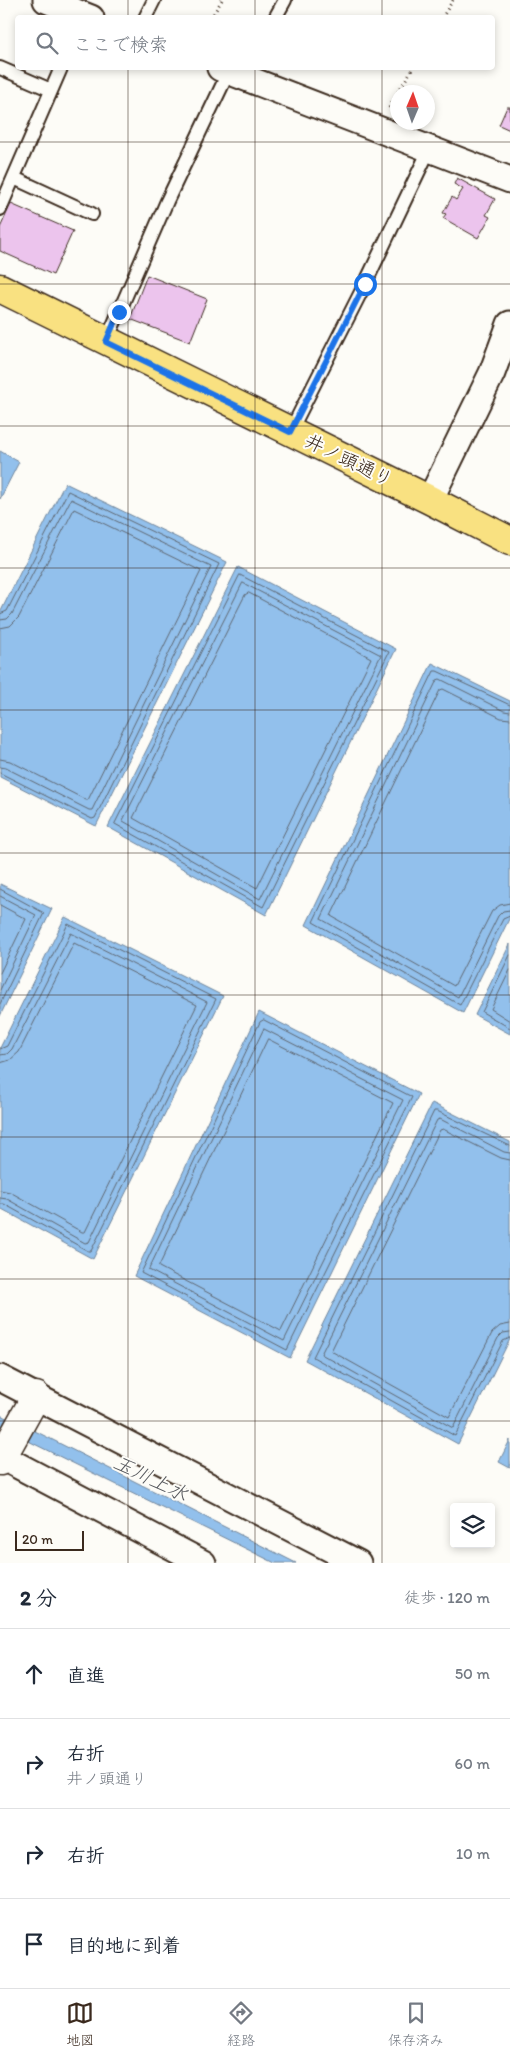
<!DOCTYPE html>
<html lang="ja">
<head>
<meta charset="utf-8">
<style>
	:root { --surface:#fff; --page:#f6f6f7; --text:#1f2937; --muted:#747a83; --line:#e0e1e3; --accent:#3b2a1e }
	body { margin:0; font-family:Itim,"Klee One",sans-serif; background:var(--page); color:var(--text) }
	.controls { position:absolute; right:15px; bottom:15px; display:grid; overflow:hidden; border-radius:5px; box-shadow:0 2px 8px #0003 }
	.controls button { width:45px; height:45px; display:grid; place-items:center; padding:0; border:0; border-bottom:1px solid var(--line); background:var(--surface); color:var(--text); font:25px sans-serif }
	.compass { position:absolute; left:390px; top:85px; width:45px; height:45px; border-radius:50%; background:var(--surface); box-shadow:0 2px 8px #0003; rotate:2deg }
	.scale { position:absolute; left:15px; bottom:12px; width:69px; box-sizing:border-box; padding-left:5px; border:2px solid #3b2a1e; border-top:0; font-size:14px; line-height:18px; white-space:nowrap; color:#3b2a1e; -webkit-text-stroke:4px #fdfcf7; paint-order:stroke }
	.stop { position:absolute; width:15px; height:15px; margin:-11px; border:4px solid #1a73e8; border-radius:50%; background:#fff }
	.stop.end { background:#1a73e8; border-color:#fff; box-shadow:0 1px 5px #0008 }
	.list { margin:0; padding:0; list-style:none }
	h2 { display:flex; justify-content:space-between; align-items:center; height:65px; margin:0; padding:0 20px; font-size:21px }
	h2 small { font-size:16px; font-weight:400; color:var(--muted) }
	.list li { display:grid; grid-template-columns:32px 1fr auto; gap:15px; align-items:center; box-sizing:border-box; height:90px; padding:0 20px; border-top:1px solid var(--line) }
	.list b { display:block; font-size:19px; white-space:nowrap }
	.list p { margin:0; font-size:16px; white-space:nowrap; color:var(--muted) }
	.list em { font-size:16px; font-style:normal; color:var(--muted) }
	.icon { flex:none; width:28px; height:28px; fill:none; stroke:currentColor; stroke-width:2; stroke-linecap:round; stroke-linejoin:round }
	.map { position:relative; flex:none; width:510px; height:1563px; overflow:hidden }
	.search { position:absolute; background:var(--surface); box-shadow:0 2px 8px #0003; left:15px; right:15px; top:15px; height:55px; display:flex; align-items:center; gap:12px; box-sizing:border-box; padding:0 18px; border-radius:5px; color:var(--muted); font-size:19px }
	.sheet { height:425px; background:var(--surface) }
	nav { display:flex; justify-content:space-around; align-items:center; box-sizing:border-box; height:70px; border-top:1px solid var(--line); background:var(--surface); font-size:14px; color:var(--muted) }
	nav a { display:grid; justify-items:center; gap:2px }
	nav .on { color:var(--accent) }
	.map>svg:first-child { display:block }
	.water { fill:#92c0ec; stroke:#6f849a }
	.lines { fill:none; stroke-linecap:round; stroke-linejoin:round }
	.shore { stroke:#5e6670; stroke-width:1 }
	.building { fill:#ecc4ed; stroke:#3b2a1e }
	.lane-casing { stroke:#3b2a1e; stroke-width:16 }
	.street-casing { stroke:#3b2a1e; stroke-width:29 }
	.secondary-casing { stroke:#3b2a1e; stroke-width:31 }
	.primary-casing { stroke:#3b2a1e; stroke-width:31 }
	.path { stroke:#3b2a1e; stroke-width:3; stroke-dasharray:1 4; stroke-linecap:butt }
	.lane { stroke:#fdfcf7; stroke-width:12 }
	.street { stroke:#fdfcf7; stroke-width:25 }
	.secondary { stroke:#fdfcf7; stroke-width:28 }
	.primary { stroke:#f9e181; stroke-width:28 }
	.route { stroke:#1a73e8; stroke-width:6 }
	.grid { fill:none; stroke:#3b2a1e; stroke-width:1; stroke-opacity:0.55 }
	.labels { text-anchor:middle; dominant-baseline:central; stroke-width:4; stroke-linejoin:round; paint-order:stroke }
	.street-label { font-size:19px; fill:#3b2a1e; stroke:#fdfcf7 }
	.water-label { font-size:20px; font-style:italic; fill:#55575c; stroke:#fdfcf7 }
</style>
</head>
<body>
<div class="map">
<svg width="510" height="1563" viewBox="0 0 510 1563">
	<rect width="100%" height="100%" fill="#fdfcf7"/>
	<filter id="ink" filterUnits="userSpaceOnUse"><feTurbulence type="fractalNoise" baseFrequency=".02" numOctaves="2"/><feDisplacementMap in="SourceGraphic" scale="10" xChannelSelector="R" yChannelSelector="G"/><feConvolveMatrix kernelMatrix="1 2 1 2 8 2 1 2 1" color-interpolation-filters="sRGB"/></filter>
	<g filter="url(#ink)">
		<path class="water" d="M 0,451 L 19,462 L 0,499 Z
			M 65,483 L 227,562 L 96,826 L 0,777 L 0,613 Z
			M 238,567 L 396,649 L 266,915 L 108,827 Z
			M 432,663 L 510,701 L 510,917 L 463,1013 L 306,925 Z
			M 0,884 L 52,909 L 0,1016 Z
			M 65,917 L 223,996 L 93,1259 L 0,1208 L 0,1048 Z
			M 510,944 L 510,1034 L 475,1015 Z
			M 259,1012 L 419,1094 L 290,1358 L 134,1276 Z
			M 432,1103 L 510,1142 L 510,1339 L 458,1444 L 305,1360 Z
			M 0,1415 L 39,1433 L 296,1563 L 275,1563 L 0,1427 Z
			M 510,1440 L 510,1468 L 499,1462 Z"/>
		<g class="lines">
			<path class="shore" d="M 240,575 L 389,652 L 263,907 L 115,824 Z
				M 243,583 L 381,655 L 260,899 L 123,821 Z
				M 249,593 L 371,658 L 257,888 L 133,818 L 245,595 Z
				M 0,614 L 7,611 L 68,491 L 219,564 L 95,818 L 92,819 L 0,773
				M 0,620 L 7,619 L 12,614 L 71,499 L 211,567 L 92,810 L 89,810 L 6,768 L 0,767
				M 0,628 L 10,626 L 19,617 L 74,509 L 201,571 L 88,800 L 86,800 L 10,761 L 0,759
				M 510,705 L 437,671 L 434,671 L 313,922 L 460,1005 L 503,919 L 510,916
				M 510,712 L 504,711 L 440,679 L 437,680 L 321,919 L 458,997 L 498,916 L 503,911 L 510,910
				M 510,719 L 501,718 L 443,689 L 440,690 L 331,916 L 454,986 L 492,911 L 500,905 L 510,903
				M 0,889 L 44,913 L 0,1004
				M 0,896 L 36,915 L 0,990
				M 0,905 L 26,919 L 0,973
				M 510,955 L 482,1012 L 510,1028
				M 510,970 L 491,1009 L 510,1021
				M 264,1020 L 412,1097 L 287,1350 L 141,1273 L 260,1022 Z
				M 264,1029 L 403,1100 L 284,1341 L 149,1270 Z
				M 268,1039 L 393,1103 L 281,1331 L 159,1267 Z
				M 0,1049 L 7,1046 L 68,924 L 216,999 L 91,1251 L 88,1251 L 4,1204 L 0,1204
				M 0,1055 L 7,1054 L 12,1049 L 71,933 L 207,1002 L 89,1242 L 85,1243 L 7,1199 L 0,1198
				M 0,1063 L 10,1060 L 19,1052 L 74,943 L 197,1005 L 85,1232 L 82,1232 L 10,1192 L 0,1190
				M 510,1146 L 437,1111 L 434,1111 L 313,1357 L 455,1436 L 503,1341 L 510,1338
				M 510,1153 L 504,1152 L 440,1119 L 437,1120 L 321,1354 L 453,1428 L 498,1338 L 503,1333 L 510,1332
				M 510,1160 L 501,1158 L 443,1129 L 440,1130 L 331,1351 L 449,1417 L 492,1333 L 500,1326 L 510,1324"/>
		</g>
		<path class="building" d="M 507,107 L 510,107 L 510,130 L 499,125 Z
			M 457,178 L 495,199 L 486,215 L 490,217 L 478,238 L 443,218 L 446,214 L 443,213 L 452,197 L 456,200 L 463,189 L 454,184 Z
			M 11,204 L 73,231 L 53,275 L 0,251 L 0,228 Z
			M 147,275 L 207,299 L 190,342 L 130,319 Z"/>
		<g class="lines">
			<g class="lane-casing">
				<path id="lane" d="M 145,18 L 154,0
					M 275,18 L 285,0
					M 0,68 L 51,90
					M 14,178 L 92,214
					M 0,209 L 61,68
					M 106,342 L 167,201 L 229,71
					M 290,432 L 365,284 L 429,150"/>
			</g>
			<g class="street-casing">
				<path id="street" d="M 46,0 L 91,18
					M 220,68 L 510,180
					M 430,500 L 492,373 L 510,324
					M 0,1378 L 358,1563
					M 0,1456 L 203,1563"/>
			</g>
			<g class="secondary-casing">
				<path id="secondary" d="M 0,1461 L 36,1396"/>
			</g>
			<g class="primary-casing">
				<path id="primary" d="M 0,288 L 430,500 L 510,541"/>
			</g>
			<path class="path" d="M 211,18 L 222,0
				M 442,18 L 453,0
				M 398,92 L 413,68
				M 389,108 L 398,93"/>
			<use href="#lane" class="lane"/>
			<use href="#street" class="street"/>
			<use href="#secondary" class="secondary"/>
			<use href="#primary" class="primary"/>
		</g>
	</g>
	<g class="lines" filter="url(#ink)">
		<path class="route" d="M 119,312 L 106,342 L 290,432 L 365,284"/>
	</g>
	<path class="grid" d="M 128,0 L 128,18M 255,0 L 255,18M 382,0 L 382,18M 128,68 L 128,1563M 255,68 L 255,1563M 382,68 L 382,1563M 0,142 L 510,142M 0,284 L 510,284M 0,426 L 510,426M 0,568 L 510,568M 0,710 L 510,710M 0,853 L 510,853M 0,995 L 510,995M 0,1137 L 510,1137M 0,1279 L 510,1279M 0,1421 L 510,1421"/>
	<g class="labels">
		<g class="street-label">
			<text transform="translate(349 460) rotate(26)">井ノ頭通り</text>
		</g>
		<g class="water-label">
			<text transform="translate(151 1478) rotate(26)">玉川上水</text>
		</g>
	</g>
</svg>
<div class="controls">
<button><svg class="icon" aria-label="layers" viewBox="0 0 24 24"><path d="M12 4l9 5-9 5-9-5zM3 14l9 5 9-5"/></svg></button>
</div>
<svg class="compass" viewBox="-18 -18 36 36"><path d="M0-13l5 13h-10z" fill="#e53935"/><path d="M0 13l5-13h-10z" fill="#747a83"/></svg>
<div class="scale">20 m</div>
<div class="stop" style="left:365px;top:284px"></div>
<div class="stop end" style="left:119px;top:312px"></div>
<div class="search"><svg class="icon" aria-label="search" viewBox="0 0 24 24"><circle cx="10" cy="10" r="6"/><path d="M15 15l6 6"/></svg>ここで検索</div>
</div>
<section class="sheet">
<h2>2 分<small>徒歩 · 120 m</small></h2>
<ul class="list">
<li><svg class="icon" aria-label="ahead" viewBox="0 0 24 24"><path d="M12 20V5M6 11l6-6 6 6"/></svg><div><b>直進</b></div><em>50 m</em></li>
<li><svg class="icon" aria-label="right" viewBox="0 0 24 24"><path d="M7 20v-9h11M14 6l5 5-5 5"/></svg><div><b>右折</b><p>井ノ頭通り</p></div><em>60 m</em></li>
<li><svg class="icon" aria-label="right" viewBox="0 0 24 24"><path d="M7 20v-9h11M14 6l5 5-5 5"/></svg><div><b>右折</b></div><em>10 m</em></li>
<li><svg class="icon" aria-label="arrive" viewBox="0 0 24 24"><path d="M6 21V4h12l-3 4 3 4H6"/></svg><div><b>目的地に到着</b></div></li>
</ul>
</section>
<nav>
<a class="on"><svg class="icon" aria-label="map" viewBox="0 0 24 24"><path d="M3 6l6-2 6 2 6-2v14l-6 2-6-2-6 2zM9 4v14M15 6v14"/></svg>地図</a>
<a><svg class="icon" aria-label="directions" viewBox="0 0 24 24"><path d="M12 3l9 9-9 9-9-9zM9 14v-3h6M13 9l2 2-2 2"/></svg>経路</a>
<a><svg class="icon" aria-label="saved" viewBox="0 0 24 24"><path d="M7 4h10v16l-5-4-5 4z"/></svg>保存済み</a>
</nav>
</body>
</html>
